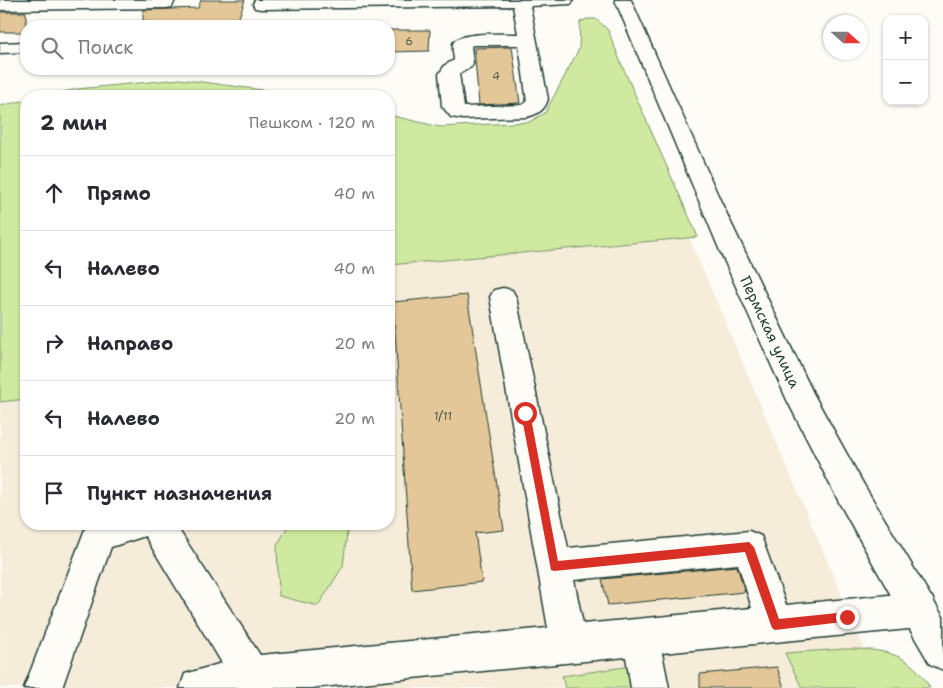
<!DOCTYPE html>
<html lang="ru">
<head>
<meta charset="utf-8">
<style>
	:root { --surface:#fff; --page:#f7f7f7; --text:#2b2b33; --muted:#7c7c81; --line:#e1e1e2 }
	body { margin:0; font-family:"Shantell Sans",sans-serif; background:var(--page); color:var(--text) }
	.controls { position:absolute; right:15px; top:15px; display:grid; overflow:hidden; border-radius:10px; box-shadow:0 1px 4px #0004 }
	.controls button { width:45px; height:45px; display:grid; place-items:center; padding:0; border:0; border-bottom:1px solid var(--line); background:var(--surface); color:var(--text); font:25px sans-serif }
	.compass { position:absolute; left:823px; top:15px; width:45px; height:45px; border-radius:50%; background:var(--surface); box-shadow:0 1px 4px #0004; rotate:111deg }
	.stop { position:absolute; width:15px; height:15px; margin:-11px; border:4px solid #d93025; border-radius:50%; background:#fff }
	.stop.end { background:#d93025; border-color:#fff; box-shadow:0 1px 5px #0008 }
	.list { margin:0; padding:0; list-style:none }
	h2 { display:flex; justify-content:space-between; align-items:center; height:65px; margin:0; padding:0 20px; font-size:21px }
	h2 small { font-size:16px; font-weight:400; color:var(--muted) }
	.list li { display:grid; grid-template-columns:32px 1fr auto; gap:15px; align-items:center; box-sizing:border-box; height:75px; padding:0 20px; border-top:1px solid var(--line) }
	.list b { display:block; font-size:19px; white-space:nowrap }
	.list em { font-size:16px; font-style:normal; color:var(--muted) }
	.icon { flex:none; width:28px; height:28px; fill:none; stroke:currentColor; stroke-width:2; stroke-linecap:round; stroke-linejoin:round }
	.map { position:relative; flex:none; width:943px; height:688px; overflow:hidden }
	.search { position:absolute; background:var(--surface); box-shadow:0 1px 4px #0004; left:20px; top:20px; width:375px; height:55px; display:flex; align-items:center; gap:12px; box-sizing:border-box; padding:0 18px; border-radius:20px; color:var(--muted); font-size:19px }
	.panel { position:absolute; background:var(--surface); box-shadow:0 1px 4px #0004; left:20px; top:90px; width:375px; height:440px; border-radius:20px }
	.map>svg:first-child { display:block }
	.built { fill:#f6ecda }
	.green { fill:#cfeaa0; stroke:#77946a }
	.building { fill:#e4c798; stroke:#1f3d34 }
	.lines { fill:none; stroke-linecap:round; stroke-linejoin:round }
	.minor-casing { stroke:#1f3d34; stroke-width:3 }
	.major-casing { stroke:#1f3d34; stroke-width:3 }
	.minor { fill:#fdfcf7; fill-rule:evenodd }
	.major { fill:#fdfcf7; fill-rule:evenodd }
	.route { fill:#d93025 }
	.labels { text-anchor:middle; dominant-baseline:central; stroke-width:5; stroke-linejoin:round; paint-order:stroke }
	.far-number-label { font-size:11px; fill:#50604d }
	.number-label { font-size:12px; fill:#50604d }
	.street-label { font-size:15px; fill:#1f3d34; stroke:#fdfcf7 }
</style>
</head>
<body>
<div class="map">
<svg width="943" height="688" viewBox="0 0 943 688">
	<rect width="100%" height="100%" fill="#fdfcf7"/>
	<filter id="ink" filterUnits="userSpaceOnUse"><feTurbulence type="fractalNoise" baseFrequency=".02" numOctaves="2"/><feDisplacementMap in="SourceGraphic" scale="10" xChannelSelector="R" yChannelSelector="G"/><feConvolveMatrix kernelMatrix="1 2 1 2 8 2 1 2 1" color-interpolation-filters="sRGB"/></filter>
	<g filter="url(#ink)">
		<path class="built" d="M 688,235 L 867,654 L 885,688 L 0,688 L 0,399 L 26,395 L 26,524 L 389,524 L 389,262 Z"/>
		<path class="green" d="M 587,19 L 596,19 L 608,30 L 621,63 L 698,237 L 389,265 L 389,115 L 440,127 L 529,122 L 545,113 L 579,49 L 580,22 Z
			M 180,79 L 308,96 L 44,96 L 77,89 Z
			M 26,100 L 26,399 L 0,402 L 0,106 Z
			M 289,524 L 348,524 L 343,566 L 318,606 L 279,596 L 277,546 Z
			M 845,649 C 883,649 910,652 930,688 L 802,688 L 785,653 Z
			M 639,665 L 642,682 L 630,683 L 631,688 L 565,688 L 562,676 Z"/>
		<path class="building" d="M 201,0 L 245,0 L 236,26 L 143,26 L 143,10 L 198,8 Z
			M 0,12 L 26,12 L 26,32 L 0,32 Z
			M 389,30 L 430,30 L 429,51 L 389,52 Z
			M 512,47 L 520,103 L 479,105 L 474,48 Z
			M 467,295 L 504,530 L 475,533 L 482,582 L 412,590 L 393,302 Z
			M 737,566 L 745,592 L 608,605 L 602,579 Z
			M 777,667 L 784,688 L 700,688 L 700,674 Z"/>
		<g class="lines">
			<g class="minor-casing">
				<path id="minor" d="M 0,0 L 175,0 L 172,7 L 166,8 L 0,10 Z
					M 255,0 L 573,0 L 571,4 L 530,6 L 548,99 C 545,110 538,114 527,117 L 463,119 L 451,117 L 442,106 L 439,74 L 445,65 L 454,60 C 454,56 452,49 453,44 C 456,31 506,34 518,34 L 513,6 L 261,9 L 255,8 L 253,4 ZM 473,45 L 519,45 L 527,102 L 522,105 L 464,107 L 459,74 L 471,67 L 473,63 L 471,46 Z
					M 26,42 L 26,52 L 0,53 L 0,43 Z
					M 503,288 L 512,290 L 516,297 L 568,548 L 749,531 L 761,536 L 786,605 L 919,592 L 932,597 L 937,610 L 932,623 L 919,628 L 662,653 L 669,688 L 631,688 L 626,657 L 311,688 L 180,688 L 185,674 L 222,663 L 145,536 L 111,547 L 62,688 L 24,688 L 87,524 L 175,524 L 260,655 L 548,628 L 490,297 L 494,290 ZM 738,564 L 752,608 L 583,624 L 574,580 Z"/>
			</g>
			<g class="major-casing">
				<path id="major" d="M 615,0 L 631,0 L 721,202 L 813,393 L 864,485 L 943,617 L 943,670 L 930,664 L 912,633 L 841,506 L 787,400 L 720,251 Z"/>
			</g>
			<use href="#minor" class="minor"/>
			<use href="#major" class="major"/>
		</g>
	</g>
	<path class="route" d="M 525,409 L 530,413 L 558,561 L 749,542 L 754,547 L 779,619 L 847,612 L 851,613 L 852,617 L 851,621 L 775,630 L 772,628 L 745,552 L 554,571 L 551,570 L 521,413 Z"/>
	<g class="labels">
		<g class="far-number-label">
			<text x="409" y="41">6</text>
			<text x="496" y="76">4</text>
		</g>
		<g class="number-label">
			<text x="443" y="416">1/11</text>
		</g>
		<g class="street-label">
			<text transform="translate(770 332) rotate(65)">Пермская улица</text>
		</g>
	</g>
</svg>
<div class="controls">
<button>+</button>
<button>−</button>
</div>
<svg class="compass" viewBox="-18 -18 36 36"><path d="M0-13l5 13h-10z" fill="#e53935"/><path d="M0 13l5-13h-10z" fill="#7c7c81"/></svg>
<div class="stop" style="left:525px;top:413px"></div>
<div class="stop end" style="left:847px;top:617px"></div>
<div class="search"><svg class="icon" aria-label="search" viewBox="0 0 24 24"><circle cx="10" cy="10" r="6"/><path d="M15 15l6 6"/></svg>Поиск</div>
<section class="panel">
<h2>2 мин<small>Пешком · 120 m</small></h2>
<ul class="list">
<li><svg class="icon" aria-label="ahead" viewBox="0 0 24 24"><path d="M12 20V5M6 11l6-6 6 6"/></svg><div><b>Прямо</b></div><em>40 m</em></li>
<li><svg class="icon" aria-label="left" viewBox="0 0 24 24"><path d="M17 20v-9H6M10 6l-5 5 5 5"/></svg><div><b>Налево</b></div><em>40 m</em></li>
<li><svg class="icon" aria-label="right" viewBox="0 0 24 24"><path d="M7 20v-9h11M14 6l5 5-5 5"/></svg><div><b>Направо</b></div><em>20 m</em></li>
<li><svg class="icon" aria-label="left" viewBox="0 0 24 24"><path d="M17 20v-9H6M10 6l-5 5 5 5"/></svg><div><b>Налево</b></div><em>20 m</em></li>
<li><svg class="icon" aria-label="arrive" viewBox="0 0 24 24"><path d="M6 21V4h12l-3 4 3 4H6"/></svg><div><b>Пункт назначения</b></div></li>
</ul>
</section>
</div>
</body>
</html>
